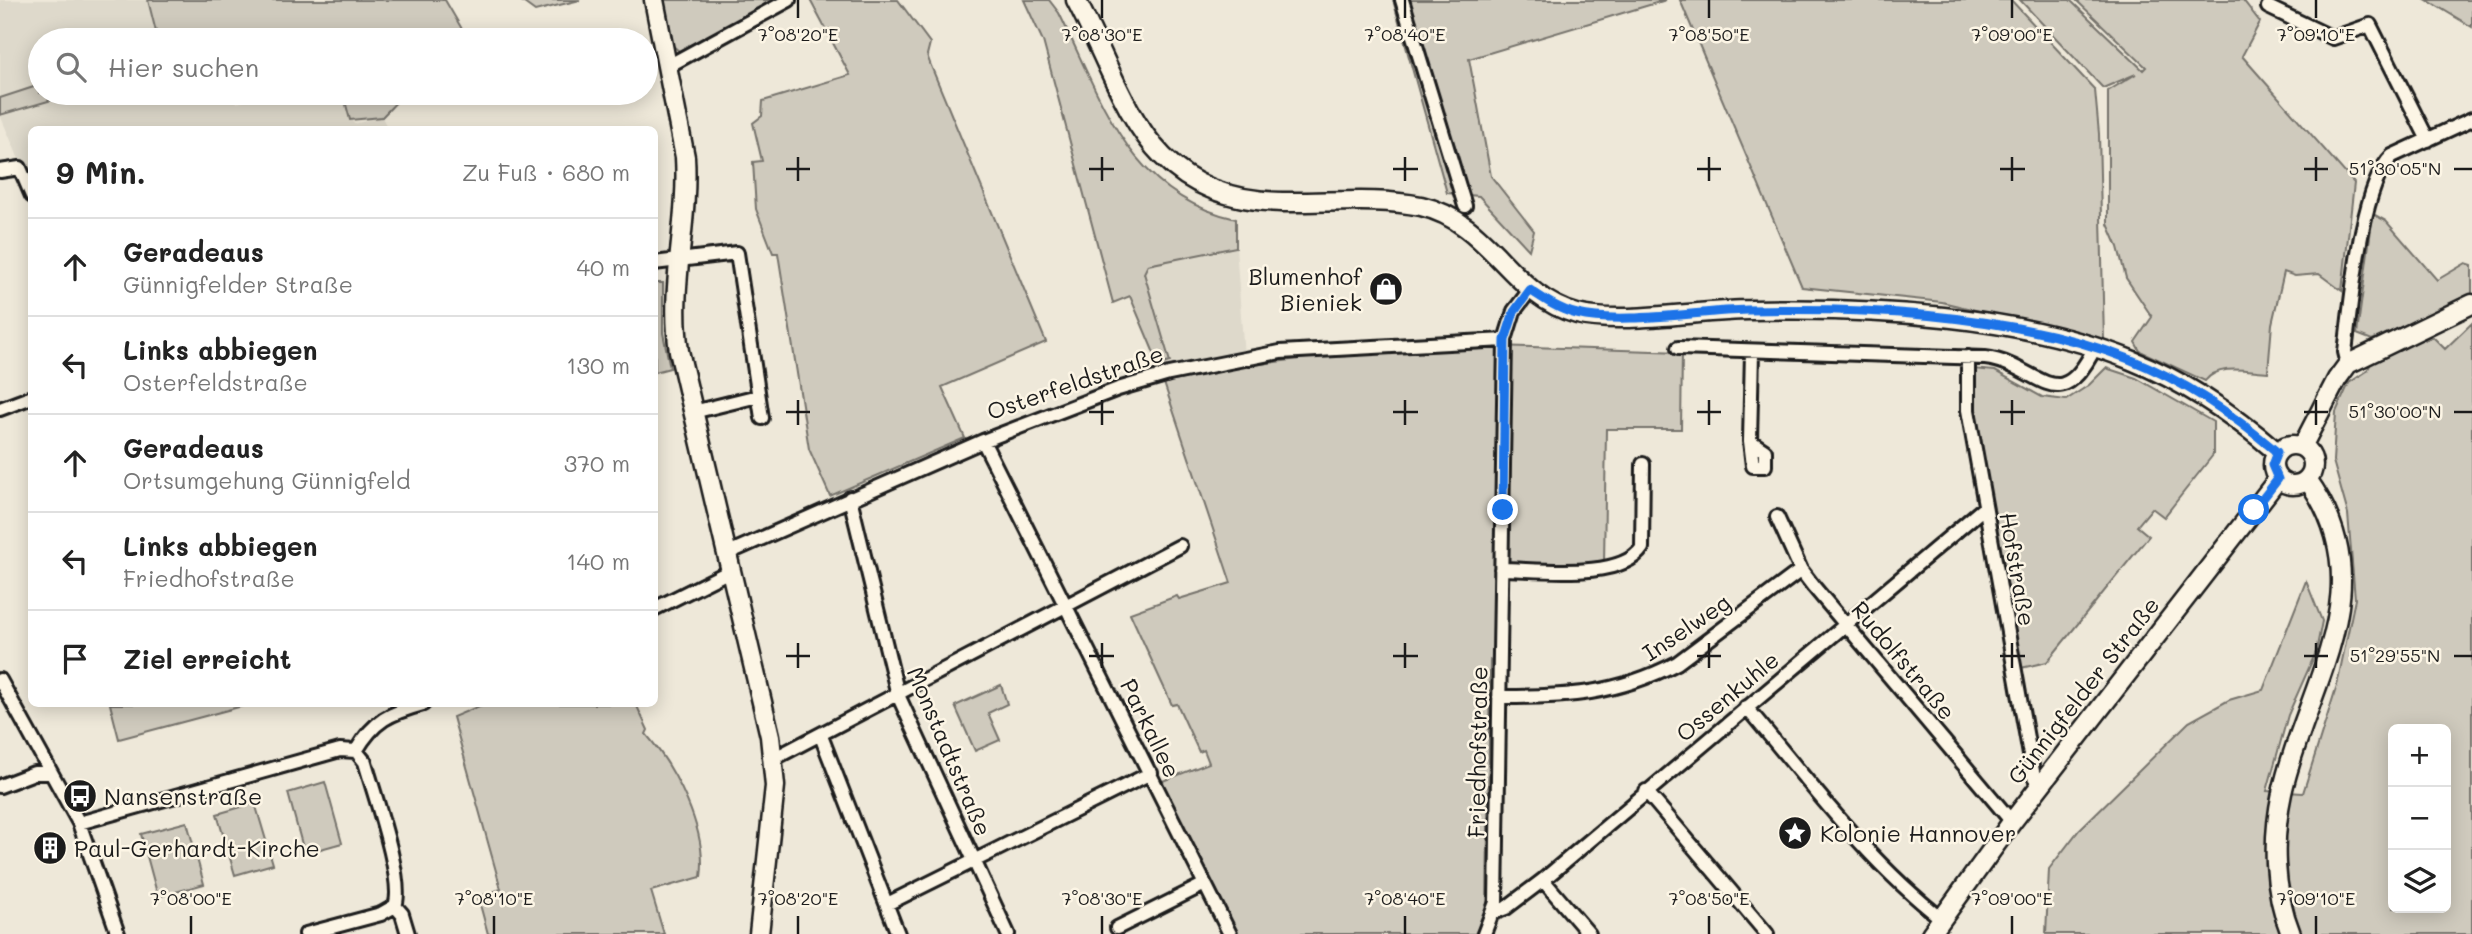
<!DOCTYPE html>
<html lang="de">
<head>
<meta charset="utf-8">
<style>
	:root { --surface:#fff; --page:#f2f2f2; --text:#222; --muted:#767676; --line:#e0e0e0 }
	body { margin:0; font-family:Mali,sans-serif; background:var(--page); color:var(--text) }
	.controls { position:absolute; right:21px; bottom:21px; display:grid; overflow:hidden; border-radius:10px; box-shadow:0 4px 18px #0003 }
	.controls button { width:63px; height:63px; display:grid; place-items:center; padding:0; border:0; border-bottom:2px solid var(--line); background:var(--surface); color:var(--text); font:35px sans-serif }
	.stop { position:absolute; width:21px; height:21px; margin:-16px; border:5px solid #1a73e8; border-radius:50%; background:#fff }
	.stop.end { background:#1a73e8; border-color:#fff; box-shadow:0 2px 7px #0008 }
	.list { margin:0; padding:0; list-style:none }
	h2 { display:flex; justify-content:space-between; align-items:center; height:91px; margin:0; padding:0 28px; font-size:30px }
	h2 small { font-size:23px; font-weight:400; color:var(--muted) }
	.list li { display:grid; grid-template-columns:46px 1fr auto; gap:21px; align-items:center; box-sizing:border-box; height:98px; padding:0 28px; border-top:2px solid var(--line) }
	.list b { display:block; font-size:26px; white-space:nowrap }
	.list p { margin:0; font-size:23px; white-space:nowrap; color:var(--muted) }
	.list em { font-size:23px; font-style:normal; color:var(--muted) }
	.icon { flex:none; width:38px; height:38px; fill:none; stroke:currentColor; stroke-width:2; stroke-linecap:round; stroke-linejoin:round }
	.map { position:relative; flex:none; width:2472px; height:934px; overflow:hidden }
	.search { position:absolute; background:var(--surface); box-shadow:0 4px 18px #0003; left:28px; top:28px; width:630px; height:77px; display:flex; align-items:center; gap:18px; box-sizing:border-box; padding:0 24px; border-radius:38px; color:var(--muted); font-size:26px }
	.panel { position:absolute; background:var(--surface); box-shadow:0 4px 18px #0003; left:28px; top:126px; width:630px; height:581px; border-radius:10px }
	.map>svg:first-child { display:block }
	.built { fill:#ded9cb }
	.green { fill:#cfcabd; stroke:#76736c; stroke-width:2; fill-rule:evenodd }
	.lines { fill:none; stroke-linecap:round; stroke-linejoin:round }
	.street-casing { stroke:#1c1c1c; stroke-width:18 }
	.secondary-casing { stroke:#1c1c1c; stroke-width:23 }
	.street { stroke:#fcf5e5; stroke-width:12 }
	.secondary { stroke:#fcf5e5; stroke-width:18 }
	.route { stroke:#1a73e8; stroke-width:9 }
	.ticks { fill:none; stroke:#1c1c1c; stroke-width:2.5 }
	.labels { text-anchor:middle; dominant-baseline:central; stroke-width:5; stroke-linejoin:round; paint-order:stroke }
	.poi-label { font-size:23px; fill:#1c1c1c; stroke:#fcf5e5; text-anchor:start }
	.street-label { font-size:23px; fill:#1c1c1c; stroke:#fcf5e5 }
	.ticks-label { font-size:18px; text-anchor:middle; fill:#1c1c1c; stroke:#fcf5e5; stroke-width:5; stroke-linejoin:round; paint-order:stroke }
</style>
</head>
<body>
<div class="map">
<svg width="2472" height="934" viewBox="0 0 2472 934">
	<rect width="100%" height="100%" fill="#eee8d9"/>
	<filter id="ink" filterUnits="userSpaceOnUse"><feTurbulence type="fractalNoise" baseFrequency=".0143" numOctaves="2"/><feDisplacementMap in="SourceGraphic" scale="14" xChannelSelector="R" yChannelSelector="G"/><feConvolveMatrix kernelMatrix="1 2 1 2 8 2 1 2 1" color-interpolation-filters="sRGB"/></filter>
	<g filter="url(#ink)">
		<path class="built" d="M 0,0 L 148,0 L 157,40 L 40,40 L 40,85 L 0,98 Z
			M 76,93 L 234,93 L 237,103 L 278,93 L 343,93 L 354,124 L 382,117 L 388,129 L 32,130 L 31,187 L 0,115 Z
			M 1236,247 L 1244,356 L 1180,370 L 1170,362 L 1144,273 L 1148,265 Z"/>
		<path class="green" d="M 148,0 L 445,0 L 462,29 L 452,40 L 158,40 Z
			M 520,0 L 580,0 L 535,11 Z
			M 664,0 L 778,0 L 680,52 L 672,45 Z
			M 810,0 L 898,0 L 930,43 L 927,55 L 931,66 L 1046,342 L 942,387 L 965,438 L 830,496 L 809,449 L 778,253 L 773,253 L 756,209 L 753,162 L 762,161 L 753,123 L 762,116 L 763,101 L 850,75 Z
			M 1024,0 L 1049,0 L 1059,13 C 1102,100 1129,196 1236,219 L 1236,247 L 1148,265 L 1144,273 L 1170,362 L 1159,365 L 1130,296 L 1113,303 L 1043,41 Z
			M 1393,0 L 1666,0 L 1469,59 L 1491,176 L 1534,231 L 1529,250 L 1479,196 L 1447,193 Z
			M 1680,0 L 2011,0 L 2095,90 L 2099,134 L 2104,341 L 1942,302 L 1802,287 Z
			M 2020,0 L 2070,0 L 2143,70 L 2146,67 L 2076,0 L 2243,0 L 2260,22 L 2242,56 L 2354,183 L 2342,291 L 2319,274 L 2295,276 L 2284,272 L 2272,324 L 2268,372 C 2247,371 2219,363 2205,381 L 2140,351 L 2135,342 L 2152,317 L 2126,278 L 2118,247 L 2108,224 L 2108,91 L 2136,74 L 2103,88 Z
			M 2427,0 L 2472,0 L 2472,27 Z
			M 40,85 L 40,93 L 76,93 L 0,115 L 0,98 Z
			M 343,93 L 405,93 L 382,117 L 350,120 Z
			M 2373,214 L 2386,221 L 2437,280 L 2466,263 L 2472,265 L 2472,293 L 2461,301 L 2372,340 L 2357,334 Z
			M 654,283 L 663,283 L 663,333 L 670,368 L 655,372 Z
			M 2472,323 L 2472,934 L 2046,934 L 2049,869 L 2079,830 L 2189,722 L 2229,700 L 2263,690 L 2306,581 L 2322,621 L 2316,652 L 2288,715 L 2267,791 L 2303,793 L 2337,685 L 2355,599 L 2348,514 L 2333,461 L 2336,412 L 2349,383 L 2367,371 L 2373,359 L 2421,338 L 2426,340 L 2433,337 L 2445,349 ZM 2393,729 L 2446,729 L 2446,908 L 2393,908 Z
			M 1498,346 L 1682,352 L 1681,429 L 1606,429 L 1604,565 L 1497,564 L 1495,658 L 1490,660 L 1487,912 L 1475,934 L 1237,934 L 1160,782 L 1209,763 L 1204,750 L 1199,752 L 1177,704 L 1172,705 L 1130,613 L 1177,596 L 1179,599 L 1231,583 L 1164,383 L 1245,366 L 1306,358 Z
			M 2106,368 L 2136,378 L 2213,422 L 2213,455 L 2164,517 L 2152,508 L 2137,526 L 2149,536 L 2047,662 L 2021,668 L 1974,411 L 1973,369 L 1995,371 L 2042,397 L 2066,400 L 2089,385 Z
			M 1001,685 L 1007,704 L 988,713 L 1000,740 L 975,751 L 955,706 Z
			M 110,704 L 250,704 L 119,739 Z
			M 484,704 L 636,704 L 648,730 L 646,734 C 675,768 708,830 701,877 L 651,891 L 664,934 L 488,934 L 478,897 L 501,889 L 453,717 Z
			M 325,782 L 342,843 L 310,852 L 303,848 L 288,793 Z
			M 255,803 L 273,864 L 235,875 L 217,814 Z
			M 187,822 L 204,884 L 158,897 L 141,834 Z"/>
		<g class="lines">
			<g class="street-casing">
				<path id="street" d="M 1402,0 L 1465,206
					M 2268,7 L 2333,38 L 2370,25 L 2428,140
					M 668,66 L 789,0
					M 0,171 L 20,168 L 32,196
					M 654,263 L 737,253 L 762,418
					M 1678,348 L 1985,358 C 2039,364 2058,422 2095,347
					M 1968,357 L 1968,410 L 2034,777 L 2042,784
					M 2348,364 L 2345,352 C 2351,307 2360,186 2392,156 L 2472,119
					M 0,409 L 32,397
					M 693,412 L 758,396
					M 983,441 L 1230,934
					M 1750,441 L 1765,451 L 1765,466 L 1753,466 L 1750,441 L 1752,351
					M 850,498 L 898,695 L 1008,934
					M 1777,517 L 1801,570 L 1814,587 L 2012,822
					M 726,554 L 983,441 L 1118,389 L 1169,374 L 1280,352 L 1505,340
					M 1501,569 C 1537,569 1620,581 1642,548 L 1643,464
					M 654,609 L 730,571
					M 0,680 L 79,823 L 118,934
					M 1499,697 C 1566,697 1616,695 1677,663 L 1801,570
					M 1746,707 C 1808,780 1866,860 1942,919
					M 821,736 L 898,934
					M 356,751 C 374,720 390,713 423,704
					M 773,759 L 1180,546
					M 0,786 L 34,773 L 51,773
					M 1646,791 L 1767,934
					M 79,823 L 340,750 L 356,751 L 365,762 C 373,791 405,881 395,906
					M 1543,880 L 1589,934
					M 887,904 L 1151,773
					M 395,906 L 402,914 L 408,934
					M 1493,913 L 1506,908 L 1543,880 L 1985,507
					M 1117,928 L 1205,884
					M 306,934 L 381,914 L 395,906
					M 1484,934 L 1496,902 L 1505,340 L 1514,311 L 1530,290"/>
			</g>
			<g class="secondary-casing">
				<path id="secondary" d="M 654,0 L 685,157 C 689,223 669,286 679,351 L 770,736 L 775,786 L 759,934
					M 1076,0 C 1129,101 1143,198 1282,202 C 1327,203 1376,197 1421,206 C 1491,222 1510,296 1577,314 C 1620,325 1702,310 1750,310 C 1869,307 2020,315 2131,360 C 2186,382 2233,414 2277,452
					M2273 465a20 20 0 1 1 40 0a20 20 0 1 1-40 0Z
					M 2302,447 L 2337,379 L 2348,364 L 2472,304
					M 1931,934 L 2012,822 L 2278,479
					M 2291,934 C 2273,889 2272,839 2282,793 C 2306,684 2386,588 2307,479"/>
			</g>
			<use href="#street" class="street"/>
			<use href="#secondary" class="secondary"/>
		</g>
	</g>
	<g class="lines" filter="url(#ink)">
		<path class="route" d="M 1503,510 L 1505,340 L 1514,312 L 1530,290 C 1545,300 1560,310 1577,314 C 1620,325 1699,311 1747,310 C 1870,307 2014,314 2129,359 C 2185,381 2232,414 2277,452 L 2272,465 L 2278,479 L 2254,510"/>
	</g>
	<path class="ticks" d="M 798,0 L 798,18M 1102,0 L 1102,18M 1405,0 L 1405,18M 1709,0 L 1709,18M 2012,0 L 2012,18M 2316,0 L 2316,18M 798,157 L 798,181M 1102,157 L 1102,181M 1405,157 L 1405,181M 1709,157 L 1709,181M 2012,157 L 2012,181M 2316,157 L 2316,181M 786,169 L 810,169M 1089,169 L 1114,169M 1393,169 L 1418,169M 1697,169 L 1721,169M 2000,169 L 2025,169M 2304,169 L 2328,169M 2454,169 L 2472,169M 798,400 L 798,425M 1102,400 L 1102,425M 1405,400 L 1405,425M 1709,400 L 1709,425M 2012,400 L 2012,425M 2316,400 L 2316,425M 786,412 L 810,412M 1089,412 L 1114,412M 1393,412 L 1418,412M 1697,412 L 1721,412M 2000,412 L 2025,412M 2304,412 L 2328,412M 2454,412 L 2472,412M 798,643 L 798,668M 1102,643 L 1102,668M 1405,643 L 1405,668M 1709,643 L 1709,668M 2012,643 L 2012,668M 2316,643 L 2316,668M 786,656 L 810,656M 1089,656 L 1114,656M 1393,656 L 1418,656M 1697,656 L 1721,656M 2000,656 L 2025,656M 2304,656 L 2328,656M 2454,656 L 2472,656M 191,916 L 191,934M 494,916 L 494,934M 798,916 L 798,934M 1102,916 L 1102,934M 1405,916 L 1405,934M 1709,916 L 1709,934M 2012,916 L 2012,934M 2316,916 L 2316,934"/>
	<defs>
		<g id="shop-disc" transform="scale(1.75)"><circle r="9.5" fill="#1c1c1c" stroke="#fcf5e5"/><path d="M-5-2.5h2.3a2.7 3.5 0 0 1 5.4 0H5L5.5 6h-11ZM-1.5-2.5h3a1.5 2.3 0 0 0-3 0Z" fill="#fff"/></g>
		<g id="bus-disc" transform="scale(1.75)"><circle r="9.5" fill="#1c1c1c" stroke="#fcf5e5"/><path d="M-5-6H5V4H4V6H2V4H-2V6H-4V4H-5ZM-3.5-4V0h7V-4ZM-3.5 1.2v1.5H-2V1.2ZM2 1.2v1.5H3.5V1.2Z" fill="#fff"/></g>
		<g id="sight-disc" transform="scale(1.75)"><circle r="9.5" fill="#1c1c1c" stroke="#fcf5e5"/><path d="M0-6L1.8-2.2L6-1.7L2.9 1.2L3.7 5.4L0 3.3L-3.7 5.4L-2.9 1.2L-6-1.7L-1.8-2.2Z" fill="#fff"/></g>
		<g id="building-disc" transform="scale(1.75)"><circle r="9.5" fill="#1c1c1c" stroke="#fcf5e5"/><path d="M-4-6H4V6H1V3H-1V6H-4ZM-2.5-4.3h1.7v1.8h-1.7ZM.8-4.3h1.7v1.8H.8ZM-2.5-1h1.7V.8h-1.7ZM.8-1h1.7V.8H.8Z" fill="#fff"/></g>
	</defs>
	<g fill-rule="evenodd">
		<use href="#shop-disc" x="1386" y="289"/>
		<use href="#bus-disc" x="80" y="796"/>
		<use href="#sight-disc" x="1795" y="833"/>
		<use href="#building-disc" x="50" y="848"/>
	</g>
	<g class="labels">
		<g class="poi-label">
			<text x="1362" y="276" text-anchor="end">Blumenhof<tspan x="1362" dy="26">Bieniek</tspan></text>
			<text x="104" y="796">Nansenstraße</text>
			<text x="1820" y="833">Kolonie Hannover</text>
			<text x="74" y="848">Paul-Gerhardt-Kirche</text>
		</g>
		<g class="street-label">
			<text transform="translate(1075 382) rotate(-19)">Osterfeldstraße</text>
			<text transform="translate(2018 569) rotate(80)">Hofstraße</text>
			<text transform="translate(1686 627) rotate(-34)">Inselweg</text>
			<text transform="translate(1904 660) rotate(50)">Rudolfstraße</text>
			<text transform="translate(2083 690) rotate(-52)">Günnigfelder Straße</text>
			<text transform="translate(1727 696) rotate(-40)">Ossenkuhle</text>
			<text transform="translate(1151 728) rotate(64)">Parkallee</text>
			<text transform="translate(950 751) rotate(67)">Monstadtstraße</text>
			<text transform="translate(1477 752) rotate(-89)">Friedhofstraße</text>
		</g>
	</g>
	<g class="ticks-label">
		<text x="798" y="41">7°08'20"E</text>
		<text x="1102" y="41">7°08'30"E</text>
		<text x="1405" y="41">7°08'40"E</text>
		<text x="1709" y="41">7°08'50"E</text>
		<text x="2012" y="41">7°09'00"E</text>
		<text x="2316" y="41">7°09'10"E</text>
		<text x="2395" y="175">51°30'05"N</text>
		<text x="2395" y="418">51°30'00"N</text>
		<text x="2395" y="662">51°29'55"N</text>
		<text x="191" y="905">7°08'00"E</text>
		<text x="494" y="905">7°08'10"E</text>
		<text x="798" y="905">7°08'20"E</text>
		<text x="1102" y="905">7°08'30"E</text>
		<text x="1405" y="905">7°08'40"E</text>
		<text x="1709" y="905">7°08'50"E</text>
		<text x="2012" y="905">7°09'00"E</text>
		<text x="2316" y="905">7°09'10"E</text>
	</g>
</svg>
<div class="controls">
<button>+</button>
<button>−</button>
<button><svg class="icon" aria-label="layers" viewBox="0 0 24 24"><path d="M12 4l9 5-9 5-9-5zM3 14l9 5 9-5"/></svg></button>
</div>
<div class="stop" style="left:2254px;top:510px"></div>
<div class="stop end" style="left:1503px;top:510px"></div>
<div class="search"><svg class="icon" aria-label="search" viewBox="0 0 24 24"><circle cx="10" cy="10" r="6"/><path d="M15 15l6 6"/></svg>Hier suchen</div>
<section class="panel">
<h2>9 Min.<small>Zu Fuß · 680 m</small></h2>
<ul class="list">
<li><svg class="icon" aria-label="ahead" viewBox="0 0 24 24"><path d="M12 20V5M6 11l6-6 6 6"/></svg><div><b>Geradeaus</b><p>Günnigfelder Straße</p></div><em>40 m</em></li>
<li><svg class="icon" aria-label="left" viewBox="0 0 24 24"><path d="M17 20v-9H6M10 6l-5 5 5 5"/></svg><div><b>Links abbiegen</b><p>Osterfeldstraße</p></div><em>130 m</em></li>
<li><svg class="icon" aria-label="ahead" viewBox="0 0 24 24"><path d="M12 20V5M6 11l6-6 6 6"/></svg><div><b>Geradeaus</b><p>Ortsumgehung Günnigfeld</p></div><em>370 m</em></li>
<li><svg class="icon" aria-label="left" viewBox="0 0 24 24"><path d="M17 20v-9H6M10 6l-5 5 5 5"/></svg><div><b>Links abbiegen</b><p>Friedhofstraße</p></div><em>140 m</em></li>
<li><svg class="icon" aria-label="arrive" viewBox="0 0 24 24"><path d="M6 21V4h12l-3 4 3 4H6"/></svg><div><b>Ziel erreicht</b></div></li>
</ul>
</section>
</div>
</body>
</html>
